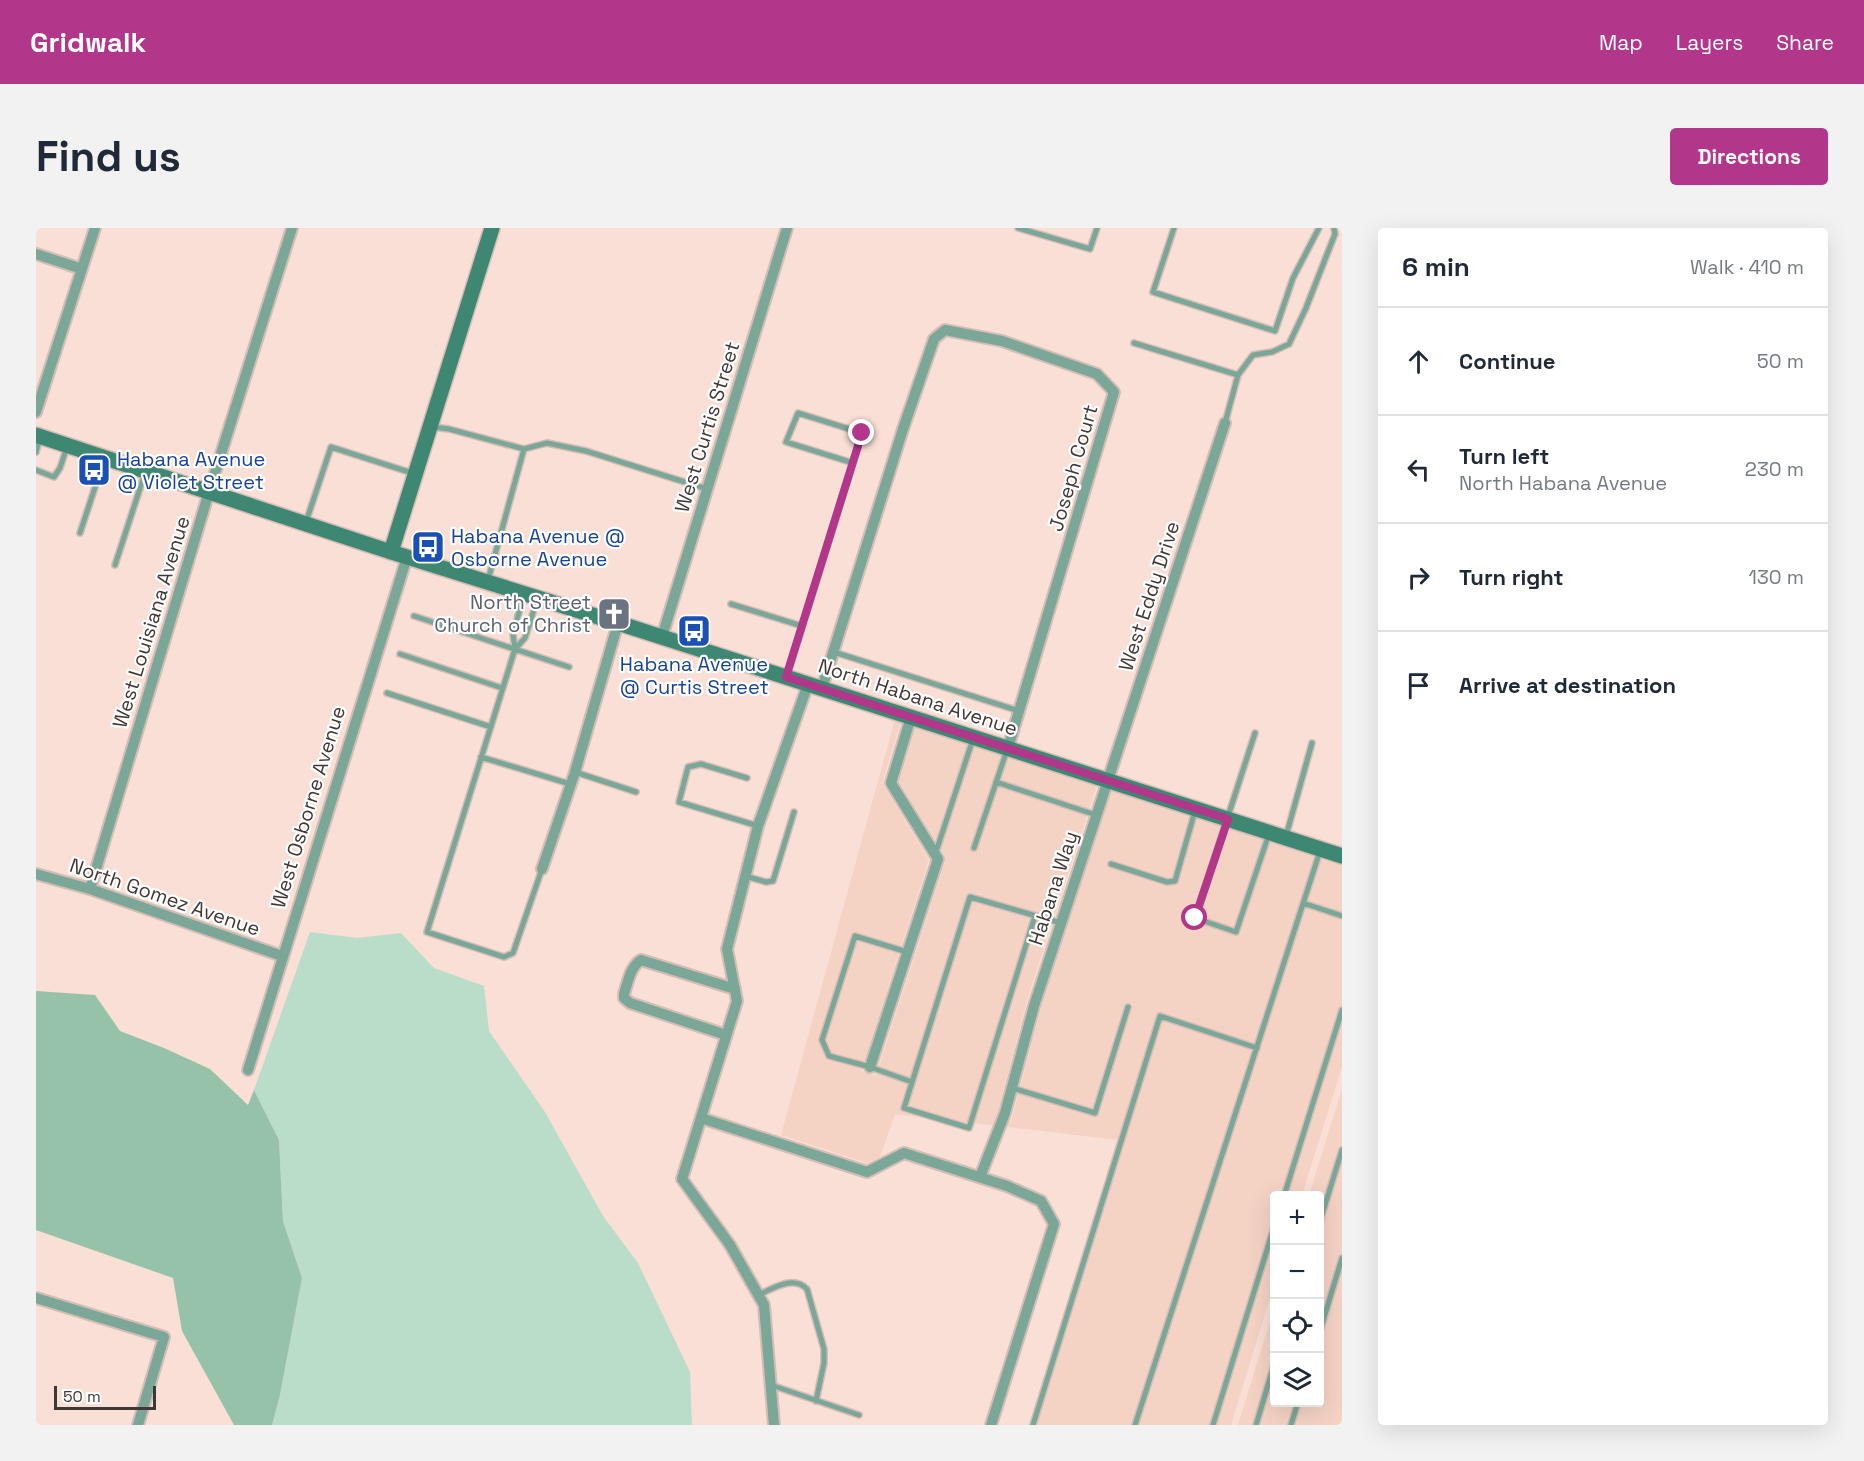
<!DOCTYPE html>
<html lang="en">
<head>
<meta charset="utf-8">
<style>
	:root { --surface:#fff; --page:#f2f2f3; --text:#1f2937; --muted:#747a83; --line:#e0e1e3; --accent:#b2378a }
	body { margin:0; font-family:"Space Grotesk",sans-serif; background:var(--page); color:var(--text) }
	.controls { position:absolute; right:18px; bottom:18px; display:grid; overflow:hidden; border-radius:6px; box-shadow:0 6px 24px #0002 }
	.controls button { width:54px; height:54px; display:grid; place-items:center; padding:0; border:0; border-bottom:2px solid var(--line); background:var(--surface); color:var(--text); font:30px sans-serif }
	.scale { position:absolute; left:18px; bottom:15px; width:102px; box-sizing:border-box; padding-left:6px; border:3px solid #413733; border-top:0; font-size:16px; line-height:21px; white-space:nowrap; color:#413733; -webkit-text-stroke:4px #fff; paint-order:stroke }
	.stop { position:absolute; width:18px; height:18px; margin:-14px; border:4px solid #b2378a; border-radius:50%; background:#fff }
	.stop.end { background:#b2378a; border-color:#fff; box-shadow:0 2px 6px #0008 }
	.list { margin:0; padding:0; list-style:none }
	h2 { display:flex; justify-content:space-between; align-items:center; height:78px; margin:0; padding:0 24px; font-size:26px }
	h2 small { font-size:20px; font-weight:400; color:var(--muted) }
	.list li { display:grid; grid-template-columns:39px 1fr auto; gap:18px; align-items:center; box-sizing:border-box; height:108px; padding:0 24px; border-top:2px solid var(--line) }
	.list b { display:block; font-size:22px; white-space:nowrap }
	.list p { margin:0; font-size:20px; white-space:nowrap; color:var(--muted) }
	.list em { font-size:20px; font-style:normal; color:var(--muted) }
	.icon { flex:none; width:33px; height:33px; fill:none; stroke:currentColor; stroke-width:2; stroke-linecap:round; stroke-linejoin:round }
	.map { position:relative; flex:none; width:1306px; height:1197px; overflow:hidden; border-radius:6px }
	header { display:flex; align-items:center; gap:36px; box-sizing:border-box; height:84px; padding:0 30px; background:var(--accent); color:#fff }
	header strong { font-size:28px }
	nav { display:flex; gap:33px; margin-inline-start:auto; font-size:21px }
	.intro { display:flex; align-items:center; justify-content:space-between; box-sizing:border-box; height:144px; padding:0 36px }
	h1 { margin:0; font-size:42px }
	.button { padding:15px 27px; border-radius:6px; background:var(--accent); color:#fff; font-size:21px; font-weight:700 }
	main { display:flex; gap:36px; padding:0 36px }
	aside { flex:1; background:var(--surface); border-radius:6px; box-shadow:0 6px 24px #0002 }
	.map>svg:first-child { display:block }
	.built { fill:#f4d3c5 }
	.green { fill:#baddc9 }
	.forest { fill:#96c2aa }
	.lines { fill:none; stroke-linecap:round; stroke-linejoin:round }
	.lane-casing { stroke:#d4bdb5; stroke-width:8 }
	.street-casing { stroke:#d4bdb5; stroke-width:14 }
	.secondary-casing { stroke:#d4bdb5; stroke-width:18 }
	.lane { stroke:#7aa798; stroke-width:5 }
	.street { stroke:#7aa798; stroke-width:10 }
	.secondary { stroke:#3e8773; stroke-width:15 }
	.route { stroke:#b2378a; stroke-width:8 }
	.labels { text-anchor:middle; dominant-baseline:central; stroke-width:4.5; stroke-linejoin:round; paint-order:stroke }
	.street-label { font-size:20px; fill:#413733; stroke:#fff }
	.transit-label { font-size:20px; fill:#164399; stroke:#fff; text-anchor:start }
	.worship-label { font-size:20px; fill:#5b616d; stroke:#fff; text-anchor:end }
</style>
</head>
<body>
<header>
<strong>Gridwalk</strong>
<nav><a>Map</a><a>Layers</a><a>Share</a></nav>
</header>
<div class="intro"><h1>Find us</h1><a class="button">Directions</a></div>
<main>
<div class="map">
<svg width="1306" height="1197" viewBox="0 0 1306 1197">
	<rect width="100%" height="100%" fill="#f9dfd5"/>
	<path class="built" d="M 859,491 L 865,493 L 847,552 L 848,558 L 893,632 L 825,843 L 840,847 L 909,634 L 909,628 L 863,554 L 880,498 L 1061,557 L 992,769 L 960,890 L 975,894 L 1005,780 L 1076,562 L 1306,635 L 1306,839 L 1266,967 L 1238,968 L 1238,1057 L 1195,1197 L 995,1197 L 1083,912 L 859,886 L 844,929 L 831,935 L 745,907 Z
		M 1306,861 L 1306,1197 L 1202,1197 L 1238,1080 L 1238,1174 L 1284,1174 L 1284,968 L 1273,967 Z"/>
	<path class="green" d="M 274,704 L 321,710 L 365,705 L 398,740 L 448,758 L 453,803 L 509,884 L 567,988 L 602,1035 L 654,1144 L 656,1197 L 236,1197 L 244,1167 L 266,1050 L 247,993 L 243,912 L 218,862 Z"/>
	<path class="forest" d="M 0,763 L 59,767 L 84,803 L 128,820 L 174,841 L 212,877 L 218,862 L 243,912 L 247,993 L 266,1050 L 244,1167 L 236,1197 L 198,1197 L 146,1103 L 137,1050 L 0,1002 Z"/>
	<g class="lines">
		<g class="lane-casing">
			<path id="lane" d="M 982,0 L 1054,21 L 1061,0
				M 1138,0 L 1117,64 L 1239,103 L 1257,50 L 1283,0
				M 1098,115 L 1202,147
				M 1189,195 L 1202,147 L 1217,127 L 1236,124 L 1253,116 L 1270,80 L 1299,6 L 1298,0
				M 397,199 L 413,201 L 488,221 L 452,352
				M 488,221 L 511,215 L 550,223 L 671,261
				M 0,224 L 4,210
				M 0,242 L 18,249 L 24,240 L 31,219
				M 270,294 L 295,219 L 376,245
				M 44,305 L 68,232
				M 79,337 L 109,245
				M 488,366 L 477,406 L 479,421 L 391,704 L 468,729 L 477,725 L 506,641
				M 695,376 L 766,398
				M 378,388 L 533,439
				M 479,421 L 489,410 L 501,372
				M 798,424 L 983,483
				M 364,426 L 466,460
				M 751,447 L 826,205 L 762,185 L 750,214 L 817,235
				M 351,465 L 455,499
				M 1219,505 L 1159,690 L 1200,704 L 1233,606
				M 445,529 L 534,556
				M 539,544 L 600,564
				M 711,550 L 665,536 L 652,539 L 643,574 L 722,598
				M 960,554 L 1060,587
				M 1250,608 L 1276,515
				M 938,620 L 971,522
				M 900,624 L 937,511
				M 1075,636 L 1131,654 L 1139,653 L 1159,583
				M 709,648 L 730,654 L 737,653 L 758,584
				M 1267,675 L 1306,688
				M 999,688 L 933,900 L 868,880 L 934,669 L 1025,695
				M 871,724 L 819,708 L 786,812 L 793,828 L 834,839 L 876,854
				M 976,860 L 1059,885 L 1092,779
				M 1248,968 L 1306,782
				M 1284,993 L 1306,922
				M 722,1067 C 738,1060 757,1047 771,1061 L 788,1121 L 788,1135 L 780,1173
				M 1284,1103 L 1306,1030
				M 735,1157 L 823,1187
				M 997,1197 L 1124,788 L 1221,820
				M 1099,1197 L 1284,623
				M 1177,1197 L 1238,999
				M 1220,1197 L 1238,1137
				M 1255,1197 L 1262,1174"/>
		</g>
		<g class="street-casing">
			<path id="street" d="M 0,26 L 46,41
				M 0,184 L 59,0
				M 626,409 L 751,0
				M 786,460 L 867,201 L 898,111 L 909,102 L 966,113 L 1061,146 L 1078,164 L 972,520
				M 506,641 L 539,544 L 582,395
				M 0,646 L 54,661 L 246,728
				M 54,661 L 173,264 L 256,0
				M 690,807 L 594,775 L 588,770 L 588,766 C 592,754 594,739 605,732 L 699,761
				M 834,839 L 902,631 L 855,555 L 875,489
				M 212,842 L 371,329
				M 665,890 L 831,944 L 868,925 L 971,958 L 1005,973 L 1018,996 L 955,1197
				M 944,949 L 969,885 L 998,778 L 1189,195
				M 0,1070 L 128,1109 L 102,1197
				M 738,1197 L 728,1077 L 694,1017 L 646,951 L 701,773 L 691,721 L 722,598 L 772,456"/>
		</g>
		<g class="secondary-casing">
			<path id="secondary" d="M 0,207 L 355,324 L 582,395 L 1306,628
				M 355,324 L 456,0"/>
		</g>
		<use href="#lane" class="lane"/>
		<use href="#street" class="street"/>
		<use href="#secondary" class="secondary"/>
	</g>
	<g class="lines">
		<path class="route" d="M 826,205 L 750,449 L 1192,591 L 1159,690"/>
	</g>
	<defs>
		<g id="bus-square" transform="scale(1.725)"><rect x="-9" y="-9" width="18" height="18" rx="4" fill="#1a4fb4" stroke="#fff"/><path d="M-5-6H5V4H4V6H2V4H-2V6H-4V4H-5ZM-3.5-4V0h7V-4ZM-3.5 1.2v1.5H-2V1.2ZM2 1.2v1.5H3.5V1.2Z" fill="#fff"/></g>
		<g id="church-square" transform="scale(1.725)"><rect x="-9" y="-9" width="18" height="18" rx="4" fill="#6b7280" stroke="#fff"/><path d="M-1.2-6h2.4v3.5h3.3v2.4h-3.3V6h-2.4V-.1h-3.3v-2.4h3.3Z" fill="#fff"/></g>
	</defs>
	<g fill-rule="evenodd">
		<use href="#bus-square" x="58" y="242"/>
		<use href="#bus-square" x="392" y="319"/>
		<use href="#church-square" x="578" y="386"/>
		<use href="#bus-square" x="658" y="403"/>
	</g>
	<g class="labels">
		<g class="street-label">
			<text transform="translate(671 199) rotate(-73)">West Curtis Street</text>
			<text transform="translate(1037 240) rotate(-74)">Joseph Court</text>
			<text transform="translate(1113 368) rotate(-72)">West Eddy Drive</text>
			<text transform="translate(115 394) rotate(-73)">West Louisiana Avenue</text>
			<text transform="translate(882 469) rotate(18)">North Habana Avenue</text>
			<text transform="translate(272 579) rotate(-73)">West Osborne Avenue</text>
			<text transform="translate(1017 660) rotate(-72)">Habana Way</text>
			<text transform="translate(129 669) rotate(19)">North Gomez Avenue</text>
		</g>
		<g class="transit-label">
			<text x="81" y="231">Habana Avenue<tspan x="81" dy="23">@ Violet Street</tspan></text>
			<text x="415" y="308">Habana Avenue @<tspan x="415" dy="23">Osborne Avenue</tspan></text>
			<text x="658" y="436" text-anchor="middle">Habana Avenue<tspan x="658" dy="23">@ Curtis Street</tspan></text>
		</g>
		<g class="worship-label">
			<text x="555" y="374">North Street<tspan x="555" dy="23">Church of Christ</tspan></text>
		</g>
	</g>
</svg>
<div class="controls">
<button>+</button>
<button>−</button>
<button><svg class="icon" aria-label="locate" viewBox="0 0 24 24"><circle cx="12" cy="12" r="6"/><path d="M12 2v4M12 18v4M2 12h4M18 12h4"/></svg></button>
<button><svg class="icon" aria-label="layers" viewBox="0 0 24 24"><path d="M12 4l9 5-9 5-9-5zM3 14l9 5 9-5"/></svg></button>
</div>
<div class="scale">50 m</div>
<div class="stop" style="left:1159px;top:690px"></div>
<div class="stop end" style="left:826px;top:205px"></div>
</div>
<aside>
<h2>6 min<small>Walk · 410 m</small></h2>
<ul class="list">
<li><svg class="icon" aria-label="ahead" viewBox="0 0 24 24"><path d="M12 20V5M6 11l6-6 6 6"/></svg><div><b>Continue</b></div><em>50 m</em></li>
<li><svg class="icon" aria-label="left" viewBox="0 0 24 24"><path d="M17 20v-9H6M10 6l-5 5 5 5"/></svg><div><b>Turn left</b><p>North Habana Avenue</p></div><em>230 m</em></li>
<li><svg class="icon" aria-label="right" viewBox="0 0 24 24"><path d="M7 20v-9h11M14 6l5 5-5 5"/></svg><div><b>Turn right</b></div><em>130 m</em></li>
<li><svg class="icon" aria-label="arrive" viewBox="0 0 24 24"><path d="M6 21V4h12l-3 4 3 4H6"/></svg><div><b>Arrive at destination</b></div></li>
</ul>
</aside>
</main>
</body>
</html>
